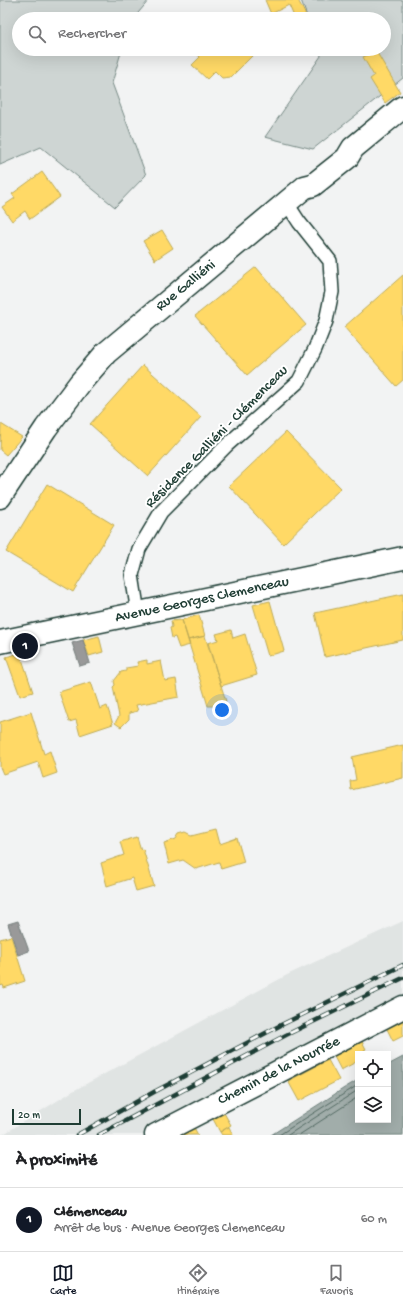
<!DOCTYPE html>
<html lang="fr">
<head>
<meta charset="utf-8">
<style>
	:root { --surface:#fff; --page:#f2f2f2; --text:#202124; --muted:#757577; --line:#e0e0e0; --accent:#111827 }
	body { margin:0; font-family:"Gochi Hand",sans-serif; background:var(--page); color:var(--text) }
	.controls { position:absolute; right:12px; bottom:12px; display:grid; overflow:hidden; border-radius:0px; box-shadow:0 4px 16px #0002 }
	.controls button { width:36px; height:36px; display:grid; place-items:center; padding:0; border:0; border-bottom:1px solid var(--line); background:var(--surface); color:var(--text); font:20px sans-serif }
	.scale { position:absolute; left:12px; bottom:10px; width:69px; box-sizing:border-box; padding-left:4px; border:2px solid #1f3d34; border-top:0; font-size:11px; line-height:14px; white-space:nowrap; color:#1f3d34; -webkit-text-stroke:3px #fff; paint-order:stroke }
	.you { position:absolute; left:222px; top:710px; width:14px; height:14px; margin:-10px; border:3px solid #fff; border-radius:50%; background:#1a73e8; box-shadow:0 0 0 6px #1a73e833 }
	.badge { display:grid; place-items:center; width:26px; height:26px; border-radius:50%; background:var(--accent); color:#fff; font-size:13px; font-weight:700 }
	.pin { position:absolute; translate:-50% -50%; border:2px solid #fff; box-shadow:0 1px 4px #0006 }
	.list { margin:0; padding:0; list-style:none }
	h2 { display:flex; justify-content:space-between; align-items:center; height:52px; margin:0; padding:0 16px; font-size:17px }
	h2 small { font-size:13px; font-weight:400; color:var(--muted) }
	.list li { display:grid; grid-template-columns:26px 1fr auto; gap:12px; align-items:center; box-sizing:border-box; height:64px; padding:0 16px; border-top:1px solid var(--line) }
	.list b { display:block; font-size:15px; white-space:nowrap }
	.list p { margin:0; font-size:13px; white-space:nowrap; color:var(--muted) }
	.list em { font-size:13px; font-style:normal; color:var(--muted) }
	.icon { flex:none; width:22px; height:22px; fill:none; stroke:currentColor; stroke-width:2; stroke-linecap:round; stroke-linejoin:round }
	.map { position:relative; flex:none; width:403px; height:1135px; overflow:hidden }
	.search { position:absolute; background:var(--surface); box-shadow:0 4px 16px #0002; left:12px; right:12px; top:12px; height:44px; display:flex; align-items:center; gap:10px; box-sizing:border-box; padding:0 14px; border-radius:22px; color:var(--muted); font-size:15px }
	.sheet { height:116px; background:var(--surface) }
	nav { display:flex; justify-content:space-around; align-items:center; box-sizing:border-box; height:56px; border-top:1px solid var(--line); background:var(--surface); font-size:11px; color:var(--muted) }
	nav a { display:grid; justify-items:center; gap:2px }
	nav .on { color:var(--accent) }
	.map>svg:first-child { display:block }
	.built { fill:#e0e4e3 }
	.green { fill:#ced5d3; stroke:#768984 }
	.water { fill:#a1adaa; stroke:#6d807b }
	.homes { fill:#ffd966; stroke:#bcaa57 }
	.industry { fill:#999; stroke:#747d7b }
	.lines { fill:none; stroke-linecap:round; stroke-linejoin:round }
	.shore { stroke:#536a63; stroke-width:1 }
	.service-casing { stroke:#1f3d34; stroke-width:16 }
	.minor-casing { stroke:#1f3d34; stroke-width:25 }
	.tertiary-casing { stroke:#1f3d34; stroke-width:25 }
	.service { stroke:#fff; stroke-width:13 }
	.minor { stroke:#fff; stroke-width:22 }
	.tertiary { stroke:#fff; stroke-width:22 }
	.rail-casing { stroke:#1f3d34; stroke-width:4.5 }
	.rail { stroke:#fff; stroke-width:3; stroke-dasharray:9; stroke-linecap:butt }
	.labels { text-anchor:middle; dominant-baseline:central; stroke-width:4; stroke-linejoin:round; paint-order:stroke }
	.street-label { font-size:15px; fill:#1f3d34; stroke:#fff }
</style>
</head>
<body>
<div class="map">
<svg width="403" height="1135" viewBox="0 0 403 1135">
	<rect width="100%" height="100%" fill="#f2f3f3"/>
	<filter id="ink" filterUnits="userSpaceOnUse"><feTurbulence type="fractalNoise" baseFrequency=".025" numOctaves="2"/><feDisplacementMap in="SourceGraphic" scale="8" xChannelSelector="R" yChannelSelector="G"/><feConvolveMatrix kernelMatrix="1 2 1 2 8 2 1 2 1" color-interpolation-filters="sRGB"/></filter>
	<g filter="url(#ink)">
		<path class="built" d="M 403,921 L 403,1000 L 249,1077 L 145,1135 L 2,1135 L 73,1091 L 289,974 Z"/>
		<path class="green" d="M 0,0 L 149,0 L 133,19 L 19,19 L 19,49 L 122,49 L 112,83 L 146,175 L 115,207 L 41,147 L 0,165 Z
			M 301,0 L 403,0 L 403,78 L 313,149 L 265,137 L 321,56 L 319,49 L 384,49 L 384,19 L 308,19 Z"/>
		<path class="water" d="M 403,1057 L 403,1135 L 271,1135 L 346,1087 L 358,1080 L 358,1120 L 388,1120 L 388,1065 Z"/>
		<path class="homes" d="M 265,0 L 298,0 L 308,19 L 295,19 L 289,5 L 271,14 Z
			M 192,49 L 257,49 L 258,50 L 231,77 L 222,78 L 215,71 L 207,79 L 192,65 L 200,57 Z
			M 376,51 L 400,92 L 385,103 L 370,79 L 374,76 L 363,57 Z
			M 42,172 L 60,197 L 30,219 L 25,211 L 12,221 L 2,207 L 15,198 L 12,194 Z
			M 162,230 L 173,248 L 155,260 L 143,241 Z
			M 256,267 L 306,325 L 247,375 L 195,316 Z
			M 403,275 L 403,380 L 396,386 L 344,327 Z
			M 143,365 L 201,417 L 148,476 L 90,424 Z
			M 1,424 L 22,437 L 6,455 L 0,450 Z
			M 286,432 L 341,488 L 283,544 L 229,486 Z
			M 47,484 L 114,525 L 73,592 L 6,552 Z
			M 403,594 L 403,640 L 325,657 L 315,613 Z
			M 270,601 L 284,651 L 268,656 L 253,605 Z
			M 199,615 L 205,636 L 188,640 L 182,620 Z
			M 182,620 L 190,645 L 179,648 L 175,637 L 172,638 L 170,628 L 172,627 L 171,621 Z
			M 231,630 L 233,638 L 245,634 L 257,675 L 221,686 L 208,643 L 218,640 L 216,634 Z
			M 99,636 L 103,652 L 89,656 L 83,640 Z
			M 205,636 L 226,701 L 222,704 L 214,706 L 208,706 L 188,640 Z
			M 20,653 L 33,692 L 20,696 L 6,657 Z
			M 147,660 L 147,664 L 161,661 L 165,681 L 176,679 L 179,697 L 136,705 L 138,711 L 129,713 L 129,719 L 121,727 L 115,723 L 119,716 L 113,687 L 115,685 L 114,681 L 121,672 L 126,671 L 126,668 L 138,666 L 137,662 Z
			M 91,682 L 100,709 L 107,706 L 113,724 L 80,735 L 76,720 L 69,722 L 59,692 Z
			M 31,712 L 44,754 L 50,751 L 57,773 L 43,778 L 38,762 L 3,774 L 0,767 L 0,722 Z
			M 403,745 L 403,778 L 351,790 L 350,781 L 356,780 L 352,757 Z
			M 216,829 L 220,844 L 237,838 L 244,862 L 221,869 L 219,862 L 196,869 L 183,860 L 169,864 L 164,843 L 176,839 L 179,834 L 186,832 L 192,835 Z
			M 137,837 L 141,850 L 143,849 L 154,886 L 136,891 L 132,878 L 107,886 L 101,863 L 124,855 L 120,842 Z
			M 11,936 L 25,981 L 4,988 L 3,985 L 0,986 L 0,939 Z
			M 403,1013 L 403,1036 L 393,1041 L 384,1023 Z
			M 359,1036 L 366,1049 L 364,1050 L 366,1054 L 358,1054 L 358,1061 L 341,1070 L 331,1051 Z
			M 328,1060 L 339,1080 L 299,1101 L 288,1081 Z
			M 224,1113 L 231,1125 L 220,1132 L 213,1119 Z
			M 191,1122 L 198,1135 L 167,1135 Z
			M 229,1127 L 233,1135 L 222,1135 L 220,1132 Z"/>
		<path class="industry" d="M 83,640 L 90,663 L 80,666 L 72,643 Z
			M 18,921 L 29,951 L 18,955 L 8,924 Z"/>
		<g class="lines">
			<path class="shore" d="M 279,1135 L 358,1085
				M 288,1135 L 358,1090
				M 299,1135 L 358,1097"/>
			<g class="service-casing">
				<path id="service" d="M 138,613 L 132,575 L 139,549 L 161,512 L 227,445 L 299,381 L 315,349 L 326,321 L 332,292 L 330,261 L 299,222 L 286,202"/>
			</g>
			<g class="minor-casing">
				<path id="minor" d="M 0,642 L 403,558
					M 156,1135 L 403,1007"/>
			</g>
			<g class="tertiary-casing">
				<path id="tertiary" d="M 0,497 L 46,428 L 80,383 L 106,353 L 305,187 L 313,185 L 347,158 L 353,148 L 403,107"/>
			</g>
			<use href="#service" class="service"/>
			<use href="#minor" class="minor"/>
			<use href="#tertiary" class="tertiary"/>
			<g class="rail-casing">
				<path id="rail" d="M 77,1135 L 154,1092 L 281,1025 L 403,965
					M 99,1135 L 286,1035 L 403,978"/>
			</g>
			<use href="#rail" class="rail"/>
		</g>
	</g>
	<g class="labels">
		<g class="street-label">
			<text transform="translate(186 286) rotate(-39)">Rue Galliéni</text>
			<text transform="translate(217 437) rotate(-45)">Résidence Galliéni - Clémenceau</text>
			<text transform="translate(202 600) rotate(-12)">Avenue Georges Clemenceau</text>
			<text transform="translate(279 1071) rotate(-27)">Chemin de la Nourrée</text>
		</g>
	</g>
</svg>
<div class="controls">
<button><svg class="icon" aria-label="locate" viewBox="0 0 24 24"><circle cx="12" cy="12" r="6"/><path d="M12 2v4M12 18v4M2 12h4M18 12h4"/></svg></button>
<button><svg class="icon" aria-label="layers" viewBox="0 0 24 24"><path d="M12 4l9 5-9 5-9-5zM3 14l9 5 9-5"/></svg></button>
</div>
<div class="scale">20 m</div>
<div class="you"></div>
<div class="pin badge" style="left:25px;top:646px">1</div>
<div class="search"><svg class="icon" aria-label="search" viewBox="0 0 24 24"><circle cx="10" cy="10" r="6"/><path d="M15 15l6 6"/></svg>Rechercher</div>
</div>
<section class="sheet">
<h2>À proximité<small></small></h2>
<ul class="list">
<li><span class="badge">1</span><div><b>Clémenceau</b><p>Arrêt de bus · Avenue Georges Clemenceau</p></div><em>60 m</em></li>
</ul>
</section>
<nav>
<a class="on"><svg class="icon" aria-label="map" viewBox="0 0 24 24"><path d="M3 6l6-2 6 2 6-2v14l-6 2-6-2-6 2zM9 4v14M15 6v14"/></svg>Carte</a>
<a><svg class="icon" aria-label="directions" viewBox="0 0 24 24"><path d="M12 3l9 9-9 9-9-9zM9 14v-3h6M13 9l2 2-2 2"/></svg>Itinéraire</a>
<a><svg class="icon" aria-label="saved" viewBox="0 0 24 24"><path d="M7 4h10v16l-5-4-5 4z"/></svg>Favoris</a>
</nav>
</body>
</html>
